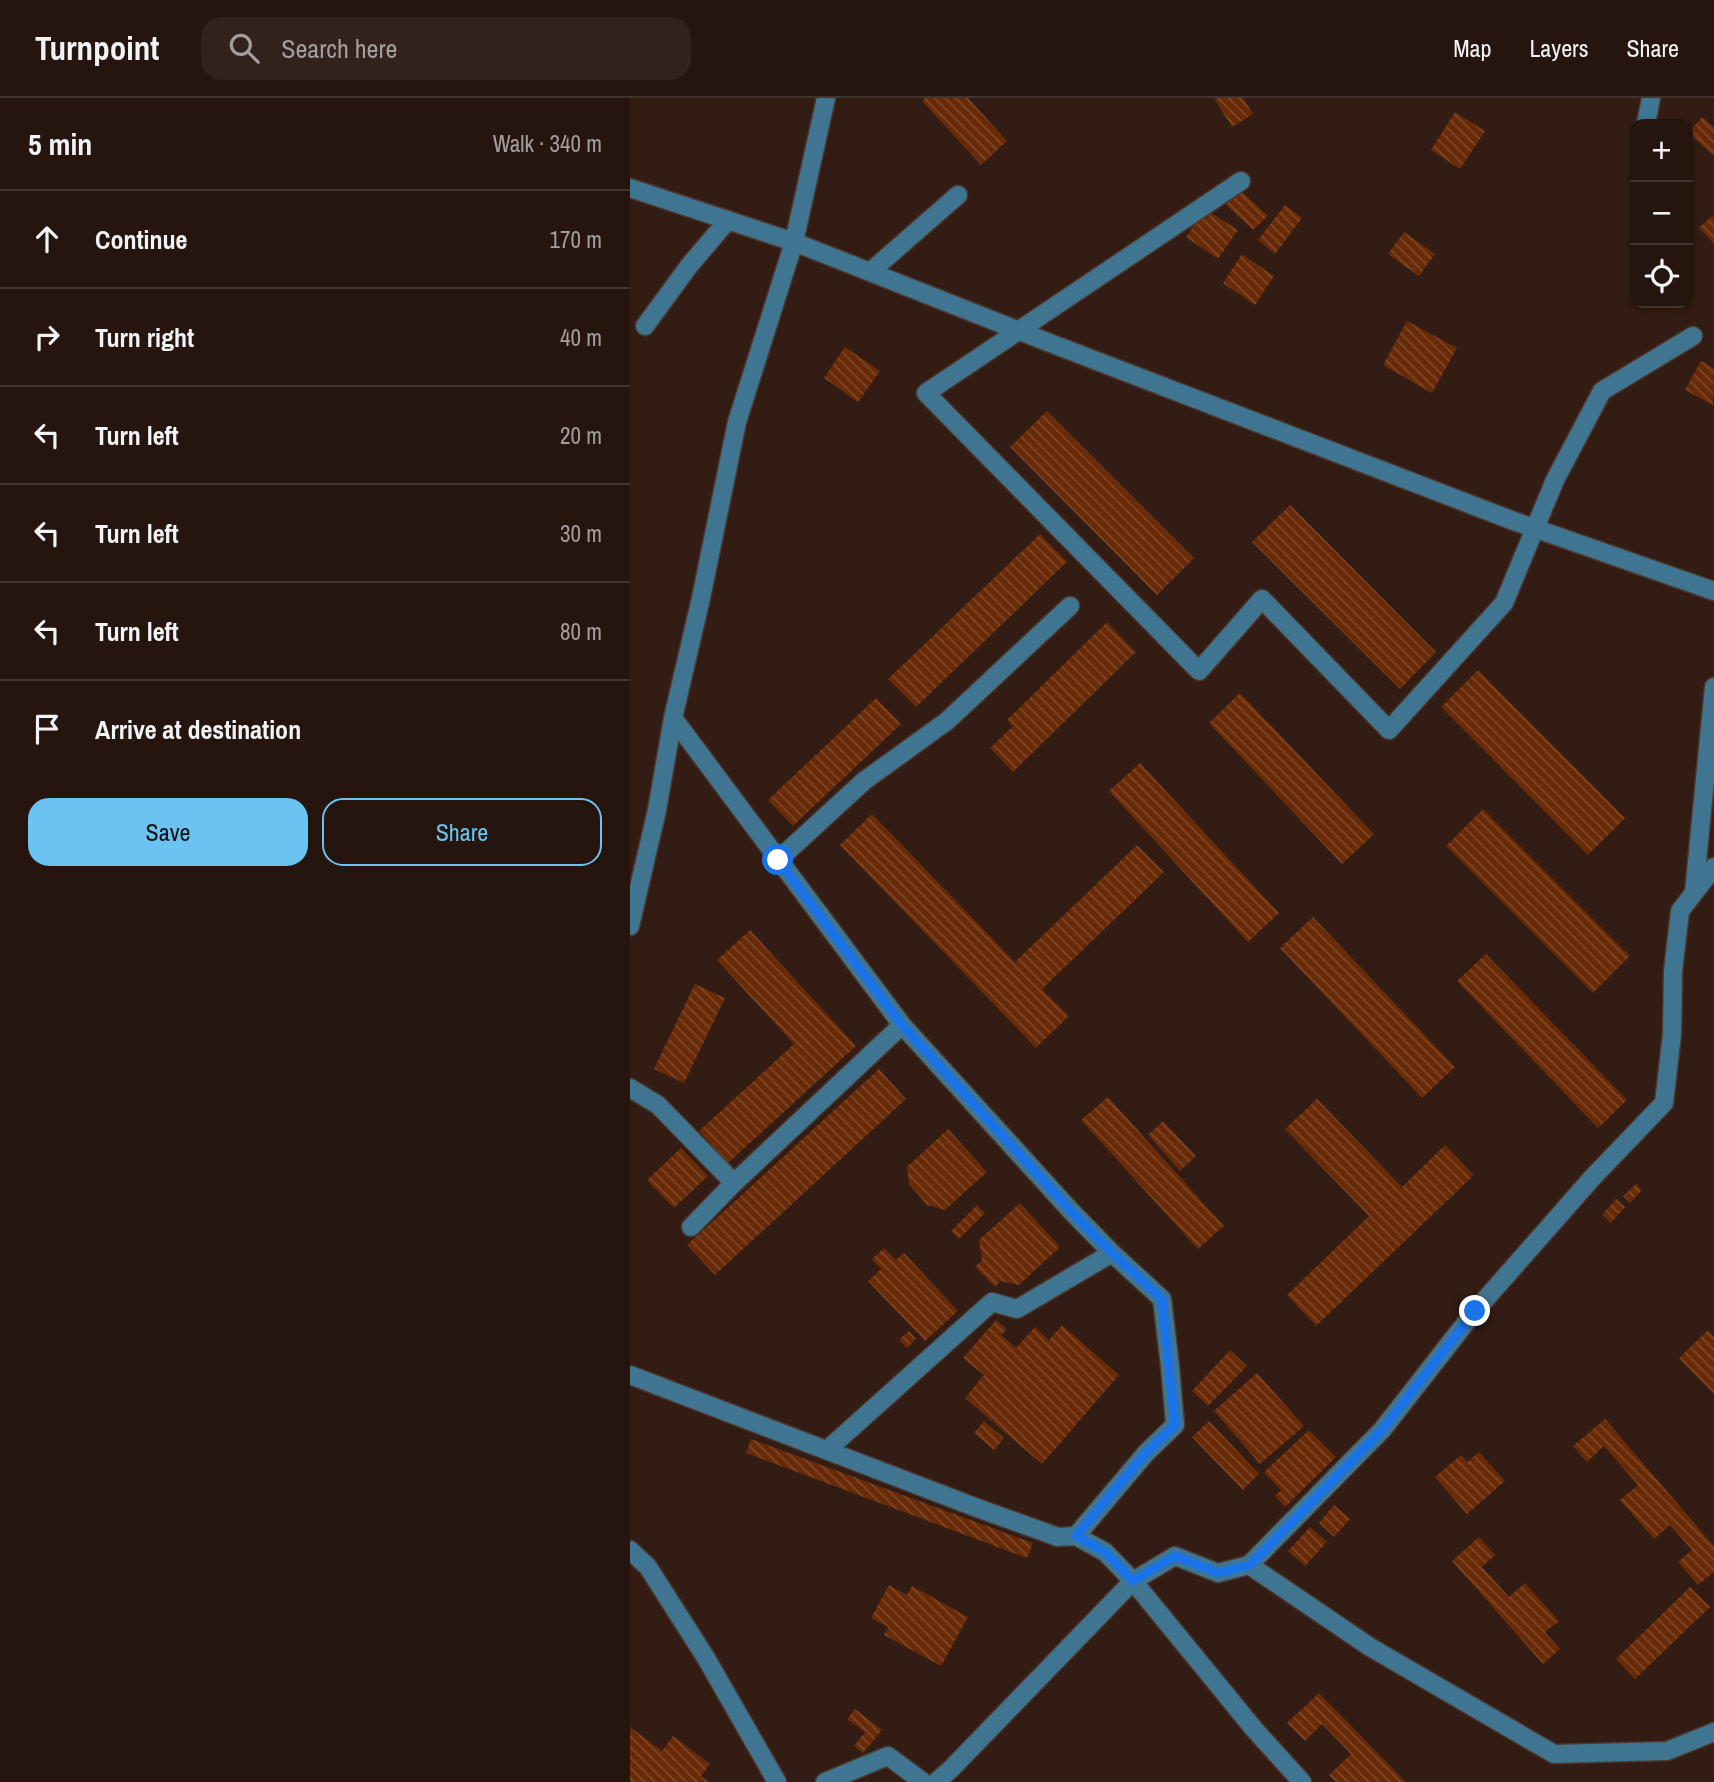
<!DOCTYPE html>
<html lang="en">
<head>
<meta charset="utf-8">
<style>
	:root { --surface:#26150e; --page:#32221c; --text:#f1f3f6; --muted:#a49f9e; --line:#42342e; --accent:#6ac3f1 }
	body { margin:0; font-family:"Archivo Narrow",sans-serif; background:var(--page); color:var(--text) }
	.controls { position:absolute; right:21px; top:21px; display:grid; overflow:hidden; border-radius:14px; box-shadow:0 2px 5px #0004 }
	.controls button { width:63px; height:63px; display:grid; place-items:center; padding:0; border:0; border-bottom:2px solid var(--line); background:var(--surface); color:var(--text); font:35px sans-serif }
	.stop { position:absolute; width:21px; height:21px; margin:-16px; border:5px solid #1a73e8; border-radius:50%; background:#fff }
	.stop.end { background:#1a73e8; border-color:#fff; box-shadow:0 2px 7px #0008 }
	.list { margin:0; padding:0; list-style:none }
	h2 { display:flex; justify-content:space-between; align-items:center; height:91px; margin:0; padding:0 28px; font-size:30px }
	h2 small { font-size:23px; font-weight:400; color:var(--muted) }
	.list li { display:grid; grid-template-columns:46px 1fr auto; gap:21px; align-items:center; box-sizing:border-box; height:98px; padding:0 28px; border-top:2px solid var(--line) }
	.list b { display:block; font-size:26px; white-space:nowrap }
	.list em { font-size:23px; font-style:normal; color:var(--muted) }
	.actions { display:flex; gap:14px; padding:21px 28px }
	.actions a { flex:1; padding:16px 0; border:2px solid var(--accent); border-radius:21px; text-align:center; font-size:24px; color:var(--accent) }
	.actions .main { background:var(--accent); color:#111 }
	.icon { flex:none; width:38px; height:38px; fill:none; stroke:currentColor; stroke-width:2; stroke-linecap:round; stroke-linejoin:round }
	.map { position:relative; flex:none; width:1084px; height:1684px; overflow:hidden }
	header { display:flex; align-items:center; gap:42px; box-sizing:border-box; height:98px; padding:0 35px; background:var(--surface); border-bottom:2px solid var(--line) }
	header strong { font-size:33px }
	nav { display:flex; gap:38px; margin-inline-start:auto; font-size:24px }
	.search { width:490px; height:63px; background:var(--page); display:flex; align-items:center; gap:18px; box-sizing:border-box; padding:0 24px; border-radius:21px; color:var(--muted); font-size:26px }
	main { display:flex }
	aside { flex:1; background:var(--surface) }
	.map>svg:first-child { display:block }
	.building { fill:url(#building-back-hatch) }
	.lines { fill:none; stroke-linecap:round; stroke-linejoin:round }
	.minor-casing { stroke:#4c372e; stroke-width:21 }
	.minor { stroke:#3f7591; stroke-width:18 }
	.route { stroke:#1a73e8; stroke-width:9 }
</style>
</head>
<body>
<header>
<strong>Turnpoint</strong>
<div class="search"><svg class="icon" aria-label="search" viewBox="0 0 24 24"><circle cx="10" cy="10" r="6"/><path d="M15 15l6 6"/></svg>Search here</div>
<nav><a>Map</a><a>Layers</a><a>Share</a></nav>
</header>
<main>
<aside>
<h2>5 min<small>Walk · 340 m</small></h2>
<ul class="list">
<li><svg class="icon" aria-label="ahead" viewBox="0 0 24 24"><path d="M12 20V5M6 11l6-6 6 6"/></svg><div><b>Continue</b></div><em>170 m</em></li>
<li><svg class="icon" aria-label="right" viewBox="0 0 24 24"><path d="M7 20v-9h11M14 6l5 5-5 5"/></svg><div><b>Turn right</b></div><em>40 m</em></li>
<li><svg class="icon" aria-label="left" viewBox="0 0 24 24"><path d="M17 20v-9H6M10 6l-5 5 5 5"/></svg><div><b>Turn left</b></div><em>20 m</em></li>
<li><svg class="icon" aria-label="left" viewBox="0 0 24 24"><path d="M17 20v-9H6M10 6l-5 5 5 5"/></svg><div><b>Turn left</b></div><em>30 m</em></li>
<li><svg class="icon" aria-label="left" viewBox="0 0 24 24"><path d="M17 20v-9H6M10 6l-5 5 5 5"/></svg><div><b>Turn left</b></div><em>80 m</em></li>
<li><svg class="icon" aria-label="arrive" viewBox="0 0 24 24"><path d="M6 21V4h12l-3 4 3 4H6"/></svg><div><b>Arrive at destination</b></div></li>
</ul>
<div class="actions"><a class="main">Save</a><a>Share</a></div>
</aside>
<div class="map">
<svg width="1084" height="1684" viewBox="0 0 1084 1684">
	<defs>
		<pattern id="building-back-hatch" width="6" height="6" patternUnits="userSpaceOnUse" patternTransform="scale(1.75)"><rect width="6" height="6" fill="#692a07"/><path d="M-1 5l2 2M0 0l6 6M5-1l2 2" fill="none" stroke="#7f482a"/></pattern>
	</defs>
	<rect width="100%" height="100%" fill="#321c13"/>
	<path class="building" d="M 295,0 L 338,0 L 377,43 L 351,67 L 292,3 Z
		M 584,0 L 613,0 L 623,16 L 602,29 Z
		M 825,14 L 855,33 L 830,71 L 801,52 Z
		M 1072,19 L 1084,29 L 1084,58 L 1058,35 Z
		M 608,90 L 638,118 L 623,132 L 594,105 Z
		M 655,107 L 672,120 L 645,156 L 628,142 Z
		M 575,111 L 608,132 L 588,161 L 556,139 Z
		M 1082,118 L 1084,120 L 1084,146 L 1069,130 Z
		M 774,134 L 805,156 L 789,178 L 758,156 Z
		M 612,156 L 644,178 L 625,207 L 593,185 Z
		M 777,223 L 827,250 L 802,295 L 753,267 Z
		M 215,249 L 250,273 L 228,304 L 194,280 Z
		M 1071,263 L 1084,270 L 1083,307 L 1055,292 Z
		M 417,313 L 564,460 L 527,497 L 380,349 Z
		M 660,407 L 806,554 L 770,591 L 622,444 Z
		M 410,436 L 437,464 L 286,609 L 258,581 Z
		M 477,524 L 506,554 L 383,674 L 360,650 L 383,628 L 377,622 Z
		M 848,572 L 995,720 L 958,757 L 811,609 Z
		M 610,595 L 744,736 L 712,766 L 579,625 Z
		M 246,600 L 271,626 L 163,728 L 138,702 Z
		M 510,665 L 649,815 L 618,844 L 479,693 Z
		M 853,711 L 1000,858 L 963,895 L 816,748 Z
		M 242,716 L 385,864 L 507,747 L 534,774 L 412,891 L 439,918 L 406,950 L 210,747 Z
		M 683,819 L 825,969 L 792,1000 L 650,850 Z
		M 120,832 L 226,948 L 98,1065 L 69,1033 L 164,946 L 87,862 Z
		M 856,856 L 997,1002 L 968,1030 L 827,883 Z
		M 65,886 L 95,900 L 54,985 L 24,971 Z
		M 249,971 L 276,1001 L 85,1177 L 57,1147 Z
		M 478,999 L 594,1128 L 568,1151 L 451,1022 Z
		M 687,1001 L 772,1089 L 815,1047 L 844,1077 L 686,1228 L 657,1197 L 739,1118 L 655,1031 Z
		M 533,1023 L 566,1058 L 550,1073 L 518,1037 Z
		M 318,1031 L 357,1074 L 315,1112 L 297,1107 L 279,1086 L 277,1069 Z
		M 51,1050 L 78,1078 L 44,1110 L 17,1082 Z
		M 1006,1086 L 1012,1092 L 1000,1105 L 993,1098 Z
		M 986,1101 L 995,1109 L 981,1125 L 972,1117 Z
		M 390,1105 L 430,1149 L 389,1187 L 370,1183 L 365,1189 L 345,1169 L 352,1162 L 349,1142 Z
		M 347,1107 L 355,1115 L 329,1141 L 321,1133 Z
		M 254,1150 L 266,1162 L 274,1155 L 328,1213 L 295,1243 L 238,1183 L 251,1171 L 242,1161 Z
		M 366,1222 L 377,1231 L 371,1237 L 386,1250 L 405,1229 L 419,1242 L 432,1227 L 489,1277 L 412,1366 L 335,1300 L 354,1277 L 333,1260 Z
		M 1078,1232 L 1084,1239 L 1084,1296 L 1049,1260 Z
		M 279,1233 L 286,1241 L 277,1250 L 269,1242 Z
		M 600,1252 L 617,1268 L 578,1308 L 562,1293 Z
		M 627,1275 L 674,1328 L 630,1366 L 584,1313 Z
		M 975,1321 L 1084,1448 L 1084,1474 L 1068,1487 L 1048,1464 L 1062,1452 L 1040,1427 L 1024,1441 L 990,1402 L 1008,1387 L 974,1348 L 957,1364 L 943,1348 Z
		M 354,1323 L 374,1340 L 364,1352 L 344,1335 Z
		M 579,1323 L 629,1376 L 613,1392 L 562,1339 Z
		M 679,1332 L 706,1359 L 655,1409 L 645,1398 L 651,1392 L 634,1374 Z
		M 121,1341 L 403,1445 L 397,1460 L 116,1355 Z
		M 849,1354 L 875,1383 L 837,1416 L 805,1379 L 831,1357 L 837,1364 Z
		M 704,1407 L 720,1421 L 704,1439 L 689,1425 Z
		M 680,1429 L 697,1444 L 675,1468 L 658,1453 Z
		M 849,1439 L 865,1457 L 852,1469 L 879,1499 L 895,1485 L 929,1523 L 915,1534 L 930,1551 L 913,1566 L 822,1463 Z
		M 259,1487 L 277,1497 L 282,1488 L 338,1519 L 311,1568 L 254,1537 L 258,1529 L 241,1520 Z
		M 1060,1489 L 1080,1509 L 1005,1581 L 986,1561 Z
		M 689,1595 L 776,1684 L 706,1684 L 699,1677 L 721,1656 L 692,1626 L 675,1643 L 657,1625 Z
		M 225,1611 L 252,1632 L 233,1655 L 224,1648 L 235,1634 L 217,1621 Z
		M 0,1629 L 32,1653 L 43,1638 L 80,1666 L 71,1678 L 79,1684 L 0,1684 Z"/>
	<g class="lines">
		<g class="minor-casing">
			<path id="minor" d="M 196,0 L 164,144 L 107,324 L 71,500 L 43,620 L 272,927 L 441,1113 L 482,1155 L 532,1201 L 540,1268 L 545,1327 L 516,1355 L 446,1438
				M 1016,26 L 1021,0
				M 611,83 L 296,295 L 569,573 L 632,501 L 759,632 L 874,505 L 925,382 L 972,293 L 1063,238
				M 0,90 L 164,144 L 420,245 L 881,422 L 1084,493
				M 240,174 L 328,97
				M 15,228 L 59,168 L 98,122
				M 148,762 L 234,683 L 317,623 L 440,508
				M 1064,795 L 1084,589
				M 0,828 L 27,712 L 43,620
				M 0,990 L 28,1007 L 104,1085
				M 61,1129 L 104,1085 L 272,927
				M 0,1277 L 350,1411 L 428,1439 L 446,1438 L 475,1454 L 503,1483 L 624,1631 L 672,1684
				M 197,1352 L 362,1204 L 387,1211 L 482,1155
				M 0,1452 L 18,1469 L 76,1560 L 147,1684
				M 619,1467 L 740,1549 L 924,1656 L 1037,1653 L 1084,1634
				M 195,1684 L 258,1658 L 293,1684
				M 306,1684 L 321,1671 L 503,1483 L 545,1458 L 588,1475 L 619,1467 L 752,1332 L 845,1213 L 963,1079 L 1034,1005 L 1042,936 L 1043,873 L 1050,813 L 1084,769"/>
		</g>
		<use href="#minor" class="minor"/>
	</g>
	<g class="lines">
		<path class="route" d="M 148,762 L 272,927 L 441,1113 L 482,1155 L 532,1201 L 545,1327 L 516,1355 L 446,1438 L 475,1454 L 503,1483 L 545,1458 L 588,1475 L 620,1467 L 752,1332 L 845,1213"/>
	</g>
</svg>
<div class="controls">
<button>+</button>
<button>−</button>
<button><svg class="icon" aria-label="locate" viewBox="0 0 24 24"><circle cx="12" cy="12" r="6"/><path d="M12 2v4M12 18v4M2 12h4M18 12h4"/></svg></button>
</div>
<div class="stop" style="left:148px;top:762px"></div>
<div class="stop end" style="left:845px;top:1213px"></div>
</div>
</main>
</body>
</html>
